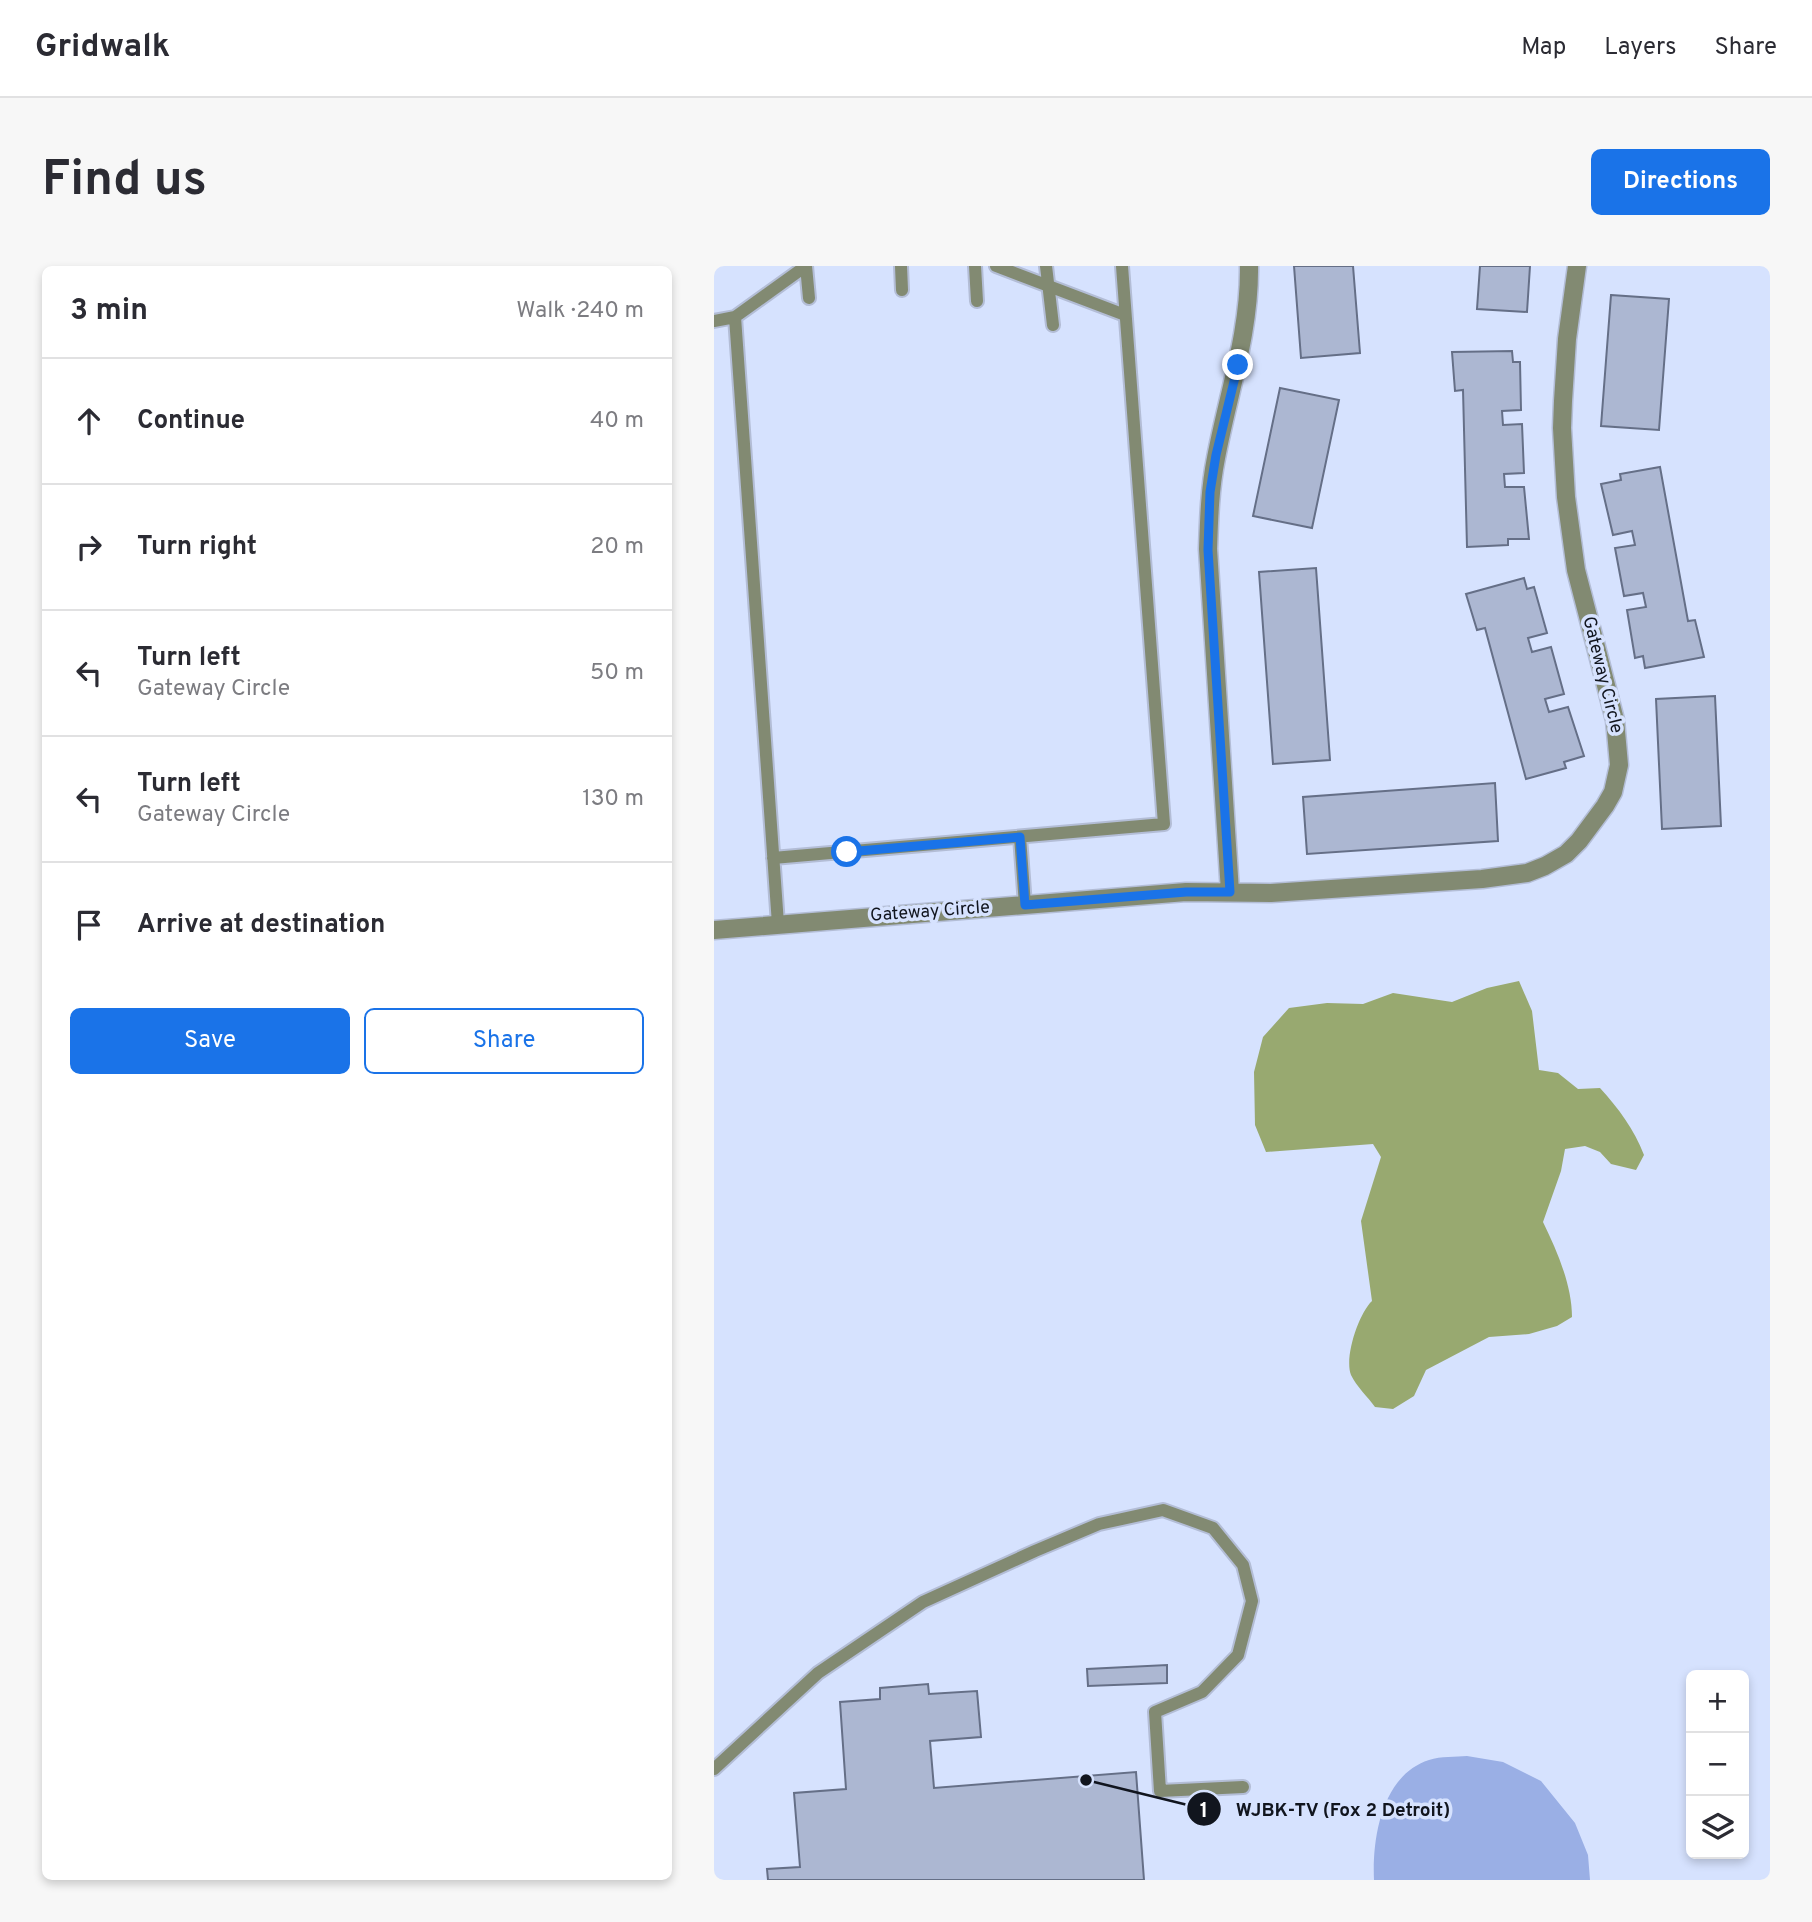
<!DOCTYPE html>
<html lang="en">
<head>
<meta charset="utf-8">
<style>
	:root { --surface:#fff; --page:#f7f7f7; --text:#2b2b33; --muted:#7c7c81; --line:#e1e1e2; --accent:#1a73e8 }
	body { margin:0; font-family:Overpass,sans-serif; background:var(--page); color:var(--text) }
	.controls { position:absolute; right:21px; bottom:21px; display:grid; overflow:hidden; border-radius:10px; box-shadow:0 4px 10px #0003 }
	.controls button { width:63px; height:63px; display:grid; place-items:center; padding:0; border:0; border-bottom:2px solid var(--line); background:var(--surface); color:var(--text); font:35px sans-serif }
	.stop { position:absolute; width:21px; height:21px; margin:-16px; border:5px solid #1a73e8; border-radius:50%; background:#fff }
	.stop.end { background:#1a73e8; border-color:#fff; box-shadow:0 2px 7px #0008 }
	.list { margin:0; padding:0; list-style:none }
	h2 { display:flex; justify-content:space-between; align-items:center; height:91px; margin:0; padding:0 28px; font-size:30px }
	h2 small { font-size:23px; font-weight:400; color:var(--muted) }
	.list li { display:grid; grid-template-columns:46px 1fr auto; gap:21px; align-items:center; box-sizing:border-box; height:126px; padding:0 28px; border-top:2px solid var(--line) }
	.list b { display:block; font-size:26px; white-space:nowrap }
	.list p { margin:0; font-size:23px; white-space:nowrap; color:var(--muted) }
	.list em { font-size:23px; font-style:normal; color:var(--muted) }
	.actions { display:flex; gap:14px; padding:21px 28px }
	.actions a { flex:1; padding:16px 0; border:2px solid var(--accent); border-radius:10px; text-align:center; font-size:24px; color:var(--accent) }
	.actions .main { background:var(--accent); color:#fff }
	.icon { flex:none; width:38px; height:38px; fill:none; stroke:currentColor; stroke-width:2; stroke-linecap:round; stroke-linejoin:round }
	.map { position:relative; flex:none; width:1056px; height:1614px; overflow:hidden; border-radius:10px }
	header { display:flex; align-items:center; gap:42px; box-sizing:border-box; height:98px; padding:0 35px; background:var(--surface); border-bottom:2px solid var(--line) }
	header strong { font-size:33px }
	nav { display:flex; gap:38px; margin-inline-start:auto; font-size:24px }
	.intro { display:flex; align-items:center; justify-content:space-between; box-sizing:border-box; height:168px; padding:0 42px }
	h1 { margin:0; font-size:49px }
	.button { padding:18px 32px; border-radius:10px; background:var(--accent); color:#fff; font-size:24px; font-weight:700 }
	main { display:flex; gap:42px; padding:0 42px }
	aside { flex:1; background:var(--surface); border-radius:10px; box-shadow:0 4px 10px #0003 }
	.map>svg:first-child { display:block }
	.forest { fill:#98a970 }
	.water { fill:#9aafe5 }
	.building { fill:#acb7d2; stroke:#656f87; stroke-width:2 }
	.lines { fill:none; stroke-linecap:round; stroke-linejoin:round }
	.service-casing { stroke:#b3bdd6; stroke-width:16 }
	.minor-casing { stroke:#b3bdd6; stroke-width:21 }
	.service { stroke:#828a72; stroke-width:12 }
	.minor { stroke:#828a72; stroke-width:18 }
	.route { stroke:#1a73e8; stroke-width:9 }
	.labels { text-anchor:middle; dominant-baseline:central; stroke-width:7; stroke-linejoin:round; paint-order:stroke }
	.street-label { font-size:18px; fill:#11151e; stroke:#d6e2fe }
	.leader { fill:none; stroke:#11151e; stroke-width:2.5 }
	.callout-dot { fill:#11151e; stroke:#d6e2fe; stroke-width:2.5 }
	.mark-label { font-size:21px; text-anchor:middle; font-weight:bold; fill:#fff }
	.callout-label { font-size:19px; text-anchor:middle; font-weight:bold; fill:#11151e; stroke:#d6e2fe; stroke-width:7; stroke-linejoin:round; paint-order:stroke }
</style>
</head>
<body>
<header>
<strong>Gridwalk</strong>
<nav><a>Map</a><a>Layers</a><a>Share</a></nav>
</header>
<div class="intro"><h1>Find us</h1><a class="button">Directions</a></div>
<main>
<aside>
<h2>3 min<small>Walk · 240 m</small></h2>
<ul class="list">
<li><svg class="icon" aria-label="ahead" viewBox="0 0 24 24"><path d="M12 20V5M6 11l6-6 6 6"/></svg><div><b>Continue</b></div><em>40 m</em></li>
<li><svg class="icon" aria-label="right" viewBox="0 0 24 24"><path d="M7 20v-9h11M14 6l5 5-5 5"/></svg><div><b>Turn right</b></div><em>20 m</em></li>
<li><svg class="icon" aria-label="left" viewBox="0 0 24 24"><path d="M17 20v-9H6M10 6l-5 5 5 5"/></svg><div><b>Turn left</b><p>Gateway Circle</p></div><em>50 m</em></li>
<li><svg class="icon" aria-label="left" viewBox="0 0 24 24"><path d="M17 20v-9H6M10 6l-5 5 5 5"/></svg><div><b>Turn left</b><p>Gateway Circle</p></div><em>130 m</em></li>
<li><svg class="icon" aria-label="arrive" viewBox="0 0 24 24"><path d="M6 21V4h12l-3 4 3 4H6"/></svg><div><b>Arrive at destination</b></div></li>
</ul>
<div class="actions"><a class="main">Save</a><a>Share</a></div>
</aside>
<div class="map">
<svg width="1056" height="1614" viewBox="0 0 1056 1614">
	<rect width="100%" height="100%" fill="#d6e2fe"/>
	<path class="forest" d="M 805,715 L 818,745 L 825,804 L 844,807 L 864,823 L 886,822 C 905,843 920,863 930,889 L 922,904 L 897,898 L 886,886 L 871,880 L 851,883 L 847,905 L 829,956 C 843,985 858,1019 858,1051 L 843,1060 L 815,1068 L 775,1071 L 712,1104 L 700,1130 L 679,1143 L 661,1141 C 654,1131 642,1120 637,1109 C 630,1091 645,1047 658,1035 L 647,955 L 667,891 L 659,878 L 552,886 L 541,859 L 540,806 L 549,771 L 575,742 L 613,737 L 649,738 L 679,727 L 738,736 L 773,722 Z"/>
	<path class="water" d="M 753,1490 L 789,1496 L 827,1515 L 861,1557 L 874,1589 L 876,1614 L 660,1614 C 658,1572 668,1509 715,1494 C 727,1490 742,1491 753,1490 Z"/>
	<path class="building" d="M 580,0 L 639,0 L 646,87 L 587,92 Z
		M 766,0 L 816,0 L 813,46 L 763,43 Z
		M 897,29 L 955,33 L 945,164 L 887,160 Z
		M 798,85 L 799,96 L 806,96 L 807,144 L 788,145 L 789,159 L 808,158 L 810,207 L 790,208 L 791,221 L 810,221 L 815,273 L 794,273 L 794,279 L 753,281 L 749,124 L 741,125 L 738,86 Z
		M 566,122 L 625,134 L 598,262 L 539,250 Z
		M 946,201 L 974,355 L 981,354 L 990,391 L 931,402 L 929,390 L 921,392 L 913,344 L 932,341 L 929,327 L 910,330 L 901,282 L 921,279 L 918,265 L 899,269 L 887,218 L 907,214 L 906,208 Z
		M 602,302 L 616,494 L 559,498 L 545,306 Z
		M 810,312 L 813,323 L 820,321 L 833,367 L 814,372 L 818,386 L 837,381 L 850,428 L 831,433 L 835,446 L 854,441 L 870,490 L 850,496 L 852,502 L 812,513 L 771,362 L 763,364 L 752,328 Z
		M 1001,430 L 1007,560 L 948,563 L 942,433 Z
		M 781,517 L 784,575 L 593,588 L 589,531 Z
		M 453,1399 L 453,1417 L 374,1420 L 373,1403 Z
		M 214,1418 L 215,1428 L 263,1425 L 267,1471 L 216,1475 L 220,1522 L 422,1506 L 430,1614 L 54,1614 L 53,1603 L 86,1601 L 80,1527 L 132,1523 L 126,1436 L 166,1433 L 166,1422 Z"/>
	<g class="lines">
		<g class="service-casing">
			<path id="service" d="M 92,0 L 95,32
				M 187,0 L 188,24
				M 261,0 L 263,35
				M 282,0 L 411,49
				M 332,0 L 339,59
				M 21,51 L 64,658
				M 0,55 L 21,51 L 92,0
				M 306,571 L 311,639
				M 59,592 L 450,558 L 408,0
				M 0,1503 L 104,1407 L 209,1336 L 321,1285 L 385,1258 L 449,1244 L 499,1262 L 529,1299 L 538,1335 L 524,1389 L 488,1426 L 441,1446 L 446,1525 L 529,1521"/>
		</g>
		<g class="minor-casing">
			<path id="minor" d="M 516,626 L 494,283 C 495,252 496,222 502,192 C 514,128 536,66 535,0
				M 0,664 L 472,626 L 557,627 L 768,613 L 813,607 L 831,600 L 852,588 L 865,575 L 891,540 L 899,526 L 905,499 L 901,454 L 862,304 L 852,231 L 848,162 L 849,135 L 853,73 L 863,0"/>
		</g>
		<use href="#service" class="service"/>
		<use href="#minor" class="minor"/>
	</g>
	<g class="lines">
		<path class="route" d="M 133,586 L 306,571 L 311,639 L 472,626 L 516,626 L 494,284 L 496,226 L 502,189 L 524,99"/>
	</g>
	<g class="labels">
		<g class="street-label">
			<text transform="translate(888 409) rotate(76)">Gateway Circle</text>
			<text transform="translate(216 646) rotate(-4)">Gateway Circle</text>
		</g>
	</g>
	<path class="leader" d="M372 1514L490 1543"/>
	<g class="callout-dot">
		<circle cx="372" cy="1514" r="7"/>
		<circle cx="490" cy="1543" r="18"/>
	</g>
	<g class="mark-label">
		<text x="490" y="1551">1</text>
	</g>
	<g class="callout-label">
		<text x="629" y="1550">WJBK-TV (Fox 2 Detroit)</text>
	</g>
</svg>
<div class="controls">
<button>+</button>
<button>−</button>
<button><svg class="icon" aria-label="layers" viewBox="0 0 24 24"><path d="M12 4l9 5-9 5-9-5zM3 14l9 5 9-5"/></svg></button>
</div>
<div class="stop" style="left:133px;top:586px"></div>
<div class="stop end" style="left:524px;top:99px"></div>
</div>
</main>
</body>
</html>
